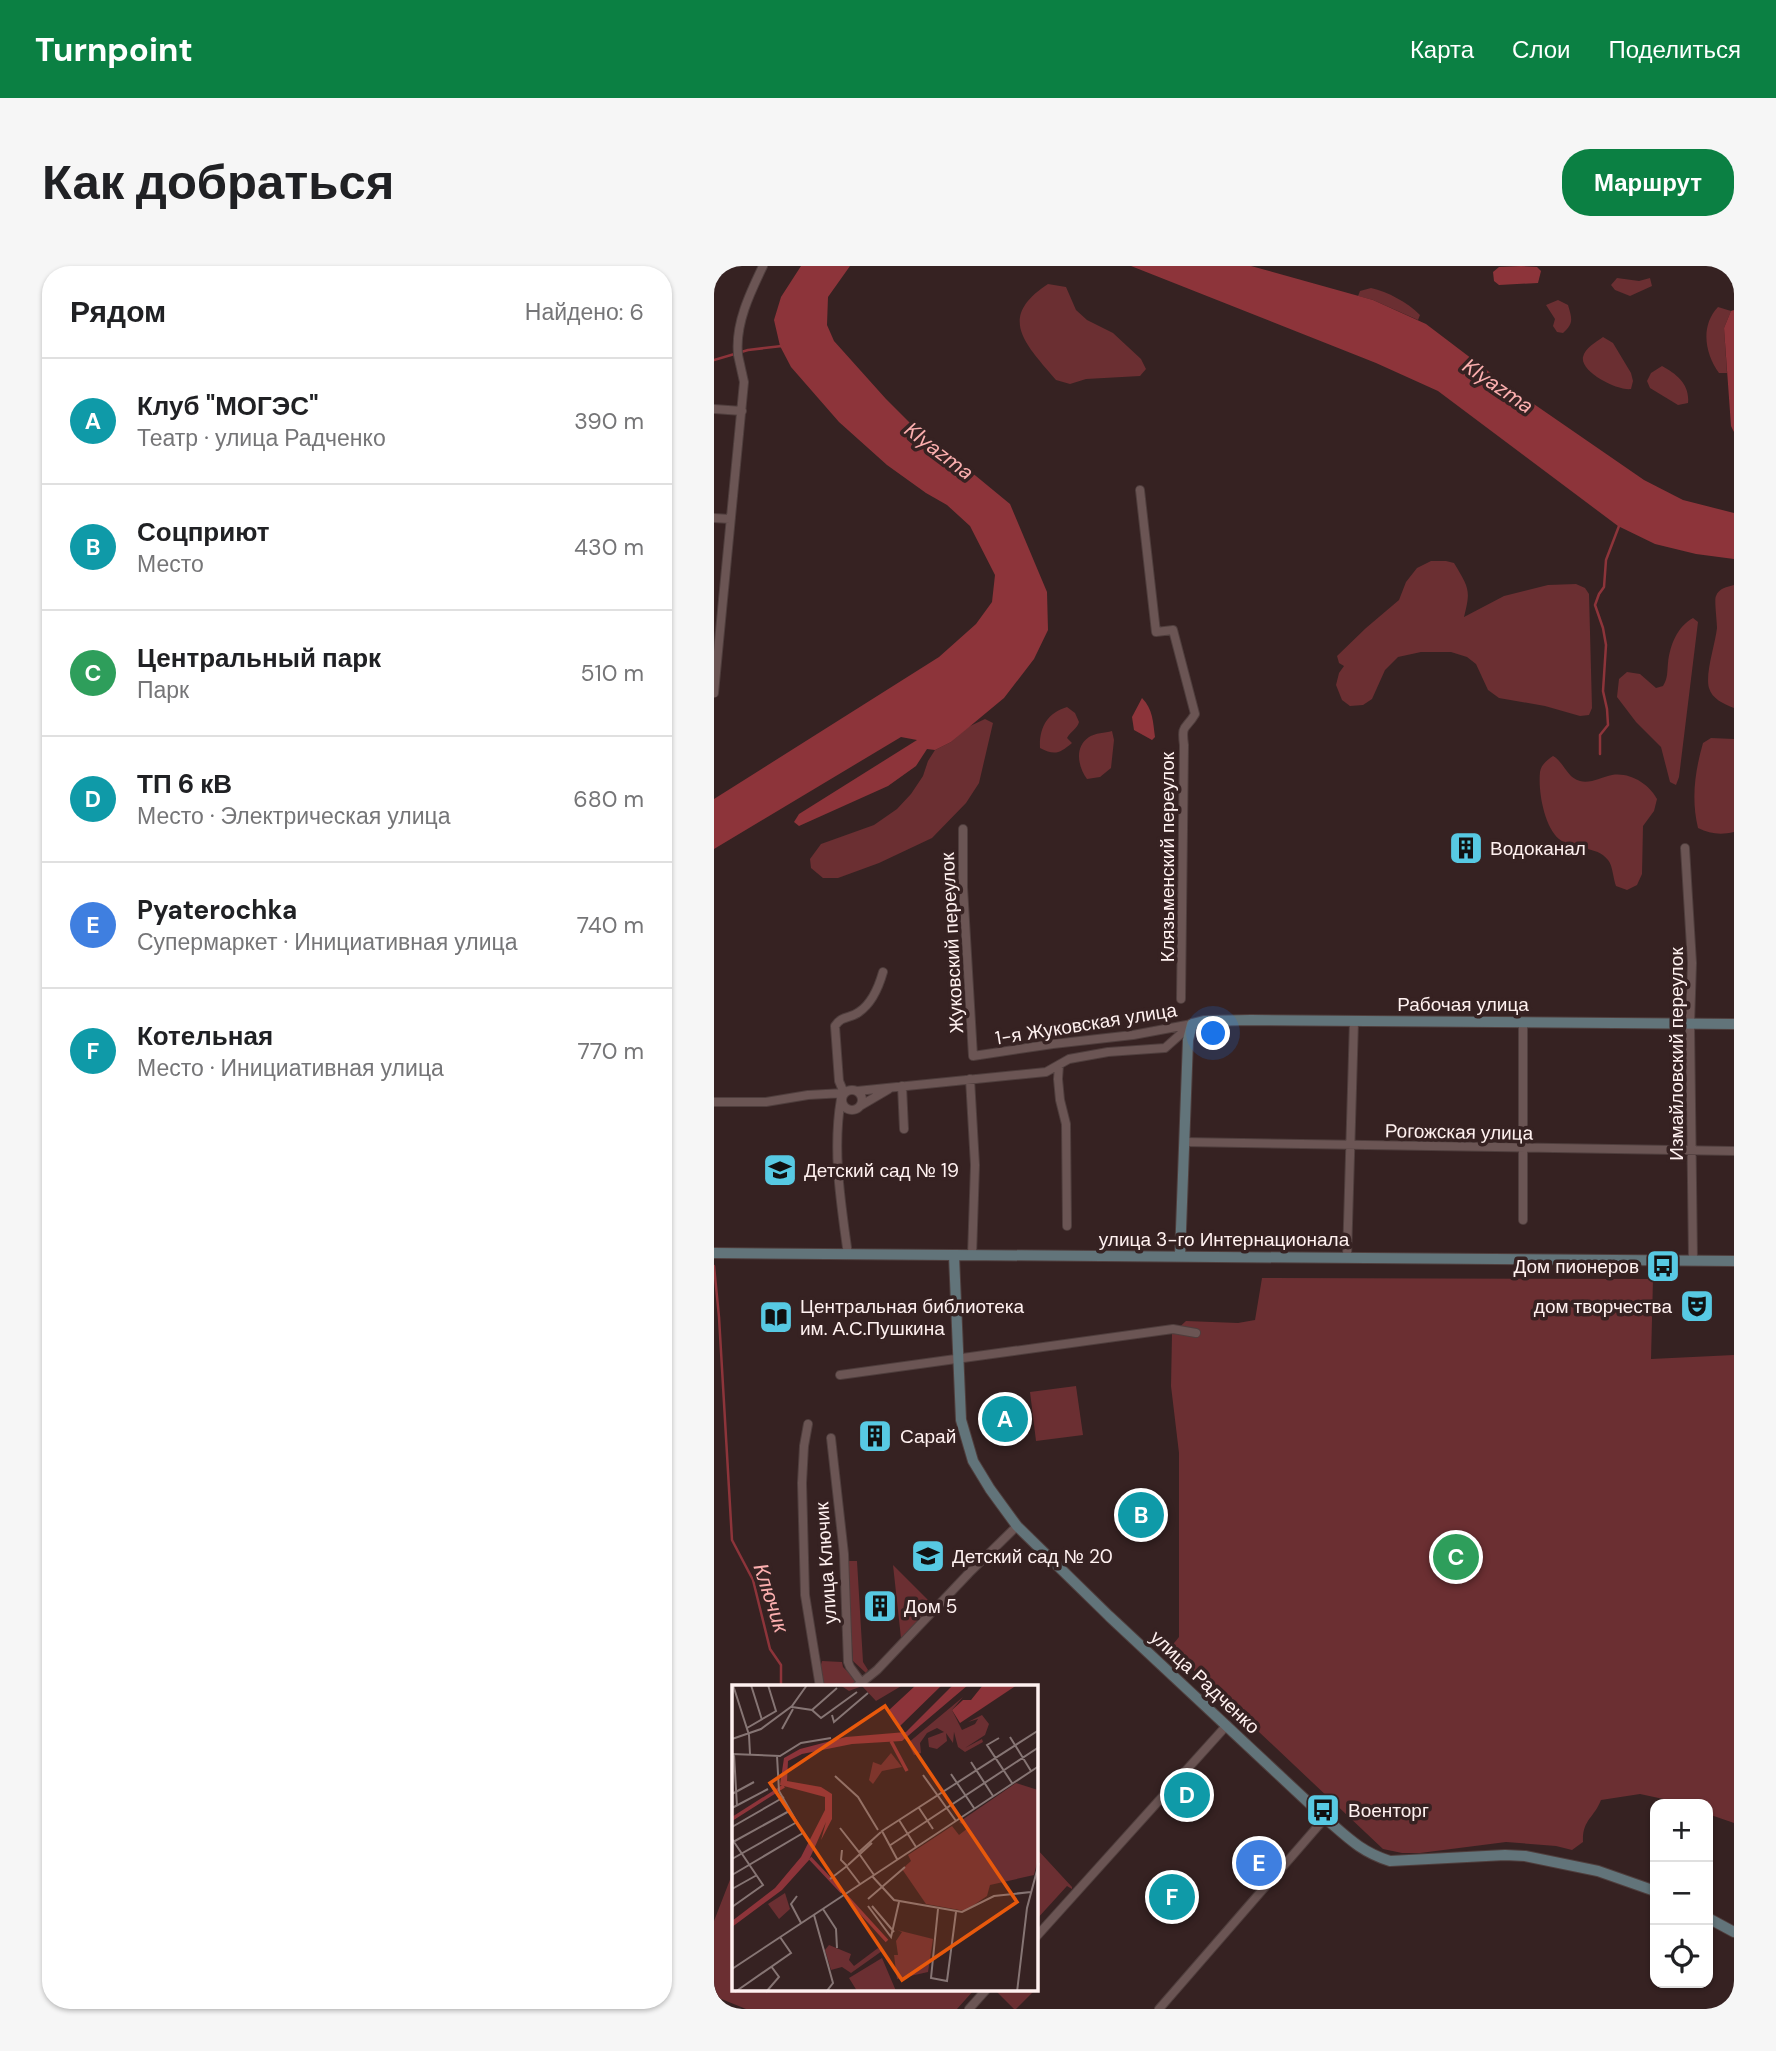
<!DOCTYPE html>
<html lang="ru">
<head>
<meta charset="utf-8">
<style>
	:root { --surface:#fff; --page:#f6f6f6; --text:#202124; --muted:#757577; --line:#e0e0e0; --accent:#0b8043 }
	body { margin:0; font-family:"DM Sans",sans-serif; background:var(--page); color:var(--text) }
	.controls { position:absolute; right:21px; bottom:21px; display:grid; overflow:hidden; border-radius:14px; box-shadow:0 2px 5px #0004 }
	.controls button { width:63px; height:63px; display:grid; place-items:center; padding:0; border:0; border-bottom:2px solid var(--line); background:var(--surface); color:var(--text); font:35px sans-serif }
	.you { position:absolute; left:500px; top:768px; width:24px; height:24px; margin:-18px; border:5px solid #fff; border-radius:50%; background:#1a73e8; box-shadow:0 0 0 10px #1a73e833 }
	.badge { display:grid; place-items:center; width:46px; height:46px; border-radius:50%; background:var(--accent); color:#fff; font-size:23px; font-weight:700 }
	.pin { position:absolute; translate:-50% -50%; border:4px solid #fff; box-shadow:0 2px 7px #0006 }
	.list { margin:0; padding:0; list-style:none }
	h2 { display:flex; justify-content:space-between; align-items:center; height:91px; margin:0; padding:0 28px; font-size:30px }
	h2 small { font-size:23px; font-weight:400; color:var(--muted) }
	.list li { display:grid; grid-template-columns:46px 1fr auto; gap:21px; align-items:center; box-sizing:border-box; height:126px; padding:0 28px; border-top:2px solid var(--line) }
	.list b { display:block; font-size:26px; white-space:nowrap }
	.list p { margin:0; font-size:23px; white-space:nowrap; color:var(--muted) }
	.list em { font-size:23px; font-style:normal; color:var(--muted) }
	.icon { flex:none; width:38px; height:38px; fill:none; stroke:currentColor; stroke-width:2; stroke-linecap:round; stroke-linejoin:round }
	.map { position:relative; flex:none; width:1020px; height:1743px; overflow:hidden; border-radius:28px }
	header { display:flex; align-items:center; gap:42px; box-sizing:border-box; height:98px; padding:0 35px; background:var(--accent); color:#fff }
	header strong { font-size:33px }
	nav { display:flex; gap:38px; margin-inline-start:auto; font-size:24px }
	.intro { display:flex; align-items:center; justify-content:space-between; box-sizing:border-box; height:168px; padding:0 42px }
	h1 { margin:0; font-size:49px }
	.button { padding:18px 32px; border-radius:28px; background:var(--accent); color:#fff; font-size:24px; font-weight:700 }
	main { display:flex; gap:42px; padding:0 42px }
	aside { flex:1; background:var(--surface); border-radius:28px; box-shadow:0 2px 5px #0004 }
	.map>svg:first-child { display:block }
	.green { fill:#6b2f32 }
	.water { fill:#8d343a }
	.lines { fill:none; stroke-linecap:round; stroke-linejoin:round }
	.stream { stroke:#8d343a; stroke-width:2.5 }
	.street-casing { stroke:#4f3e3d; stroke-width:10 }
	.secondary-casing { stroke:#4f3e3d; stroke-width:12 }
	.street { stroke:#6b5554; stroke-width:8 }
	.secondary { stroke:#62747a; stroke-width:10 }
	.labels { text-anchor:middle; dominant-baseline:central; stroke-width:7; stroke-linejoin:round; paint-order:stroke }
	.poi-label { font-size:19px; fill:#fff1f0; stroke:#362222; text-anchor:start }
	.street-label { font-size:19px; fill:#fff1f0; stroke:#362222 }
	.water-label { font-size:21px; font-style:italic; fill:#fcafaf; stroke:#362222 }
	.inset-river { fill:none; stroke:#8d343a; stroke-width:3.5 }
	.inset-road { fill:none; stroke:#867574; stroke-width:2 }
	.view { fill:#e8590c; fill-opacity:0.15; stroke:#e8590c; stroke-width:3.5 }
	.inset-edge { fill:none; stroke:#fff1f0; stroke-width:3.5 }
</style>
</head>
<body>
<header>
<strong>Turnpoint</strong>
<nav><a>Карта</a><a>Слои</a><a>Поделиться</a></nav>
</header>
<div class="intro"><h1>Как добраться</h1><a class="button">Маршрут</a></div>
<main>
<aside>
<h2>Рядом<small>Найдено: 6</small></h2>
<ul class="list">
<li><span class="badge" style="background:#0f9aa8">A</span><div><b>Клуб &quot;МОГЭС&quot;</b><p>Театр · улица Радченко</p></div><em>390 m</em></li>
<li><span class="badge" style="background:#0f9aa8">B</span><div><b>Соцприют</b><p>Место</p></div><em>430 m</em></li>
<li><span class="badge" style="background:#2e9e5b">C</span><div><b>Центральный парк</b><p>Парк</p></div><em>510 m</em></li>
<li><span class="badge" style="background:#0f9aa8">D</span><div><b>ТП 6 кВ</b><p>Место · Электрическая улица</p></div><em>680 m</em></li>
<li><span class="badge" style="background:#3f7fe0">E</span><div><b>Pyaterochka</b><p>Супермаркет · Инициативная улица</p></div><em>740 m</em></li>
<li><span class="badge" style="background:#0f9aa8">F</span><div><b>Котельная</b><p>Место · Инициативная улица</p></div><em>770 m</em></li>
</ul>
</aside>
<div class="map">
<svg width="1020" height="1743" viewBox="0 0 1020 1743">
	<rect width="100%" height="100%" fill="#362222"/>
	<path class="green" d="M 903,12 L 925,15 L 936,12 L 938,20 L 916,30 L 901,24 L 897,19 Z
		M 334,18 L 352,21 L 362,44 L 373,54 L 399,67 L 427,93 L 432,103 L 426,110 L 372,113 L 356,118 L 342,114 C 312,78 282,52 334,18 Z
		M 657,22 C 674,26 693,36 706,49 L 704,54 L 659,34 L 644,30 L 646,25 Z
		M 844,34 L 854,39 C 858,53 860,57 849,67 L 843,66 L 839,60 L 841,53 L 832,39 Z
		M 1004,41 L 1017,45 L 1010,62 L 1013,107 L 1005,107 C 991,88 986,60 1004,41 Z
		M 889,71 L 899,77 L 917,107 L 919,115 L 917,123 C 904,125 866,106 869,91 C 871,82 882,76 889,71 Z
		M 948,100 C 963,108 976,119 974,137 L 964,139 L 936,122 L 933,115 L 937,107 Z
		M 717,295 L 732,295 L 740,297 C 755,322 757,324 750,351 L 790,330 L 834,319 L 862,318 L 871,322 L 875,328 L 878,442 L 875,449 L 866,450 L 831,440 L 785,432 L 774,424 L 762,398 L 753,391 L 737,386 L 707,386 L 684,391 L 671,404 L 658,433 L 649,439 L 636,440 L 628,434 L 622,419 L 625,407 L 630,400 L 625,397 L 623,390 L 652,362 L 685,334 L 692,316 L 703,302 Z
		M 1020,319 L 1020,442 C 1010,438 998,433 995,422 C 991,408 1001,379 1003,362 C 1003,355 1000,333 1002,330 C 1005,322 1013,321 1020,319 Z
		M 979,352 L 984,356 L 965,511 L 962,519 L 956,516 L 947,481 L 922,456 L 903,431 L 905,413 L 913,406 L 926,408 L 942,422 L 949,420 C 954,412 953,406 954,397 C 956,379 963,361 979,352 Z
		M 353,441 L 361,447 L 365,456 C 363,463 357,465 353,472 L 358,477 C 346,487 341,490 326,482 C 325,462 333,447 353,441 Z
		M 271,453 L 279,457 L 265,517 L 252,537 L 218,572 L 165,597 L 124,612 L 109,612 L 97,602 L 96,593 L 107,578 L 160,559 L 183,543 L 197,528 L 209,510 L 214,495 L 221,484 L 237,476 L 254,461 Z
		M 398,465 L 400,474 L 397,502 L 386,511 L 373,513 C 364,501 360,481 375,471 C 381,467 391,467 398,465 Z
		M 997,472 L 1020,473 L 1020,566 C 1007,569 996,568 984,562 C 977,533 981,505 989,477 Z
		M 839,490 C 850,496 853,512 866,515 C 876,518 888,511 898,509 C 916,506 935,518 943,533 L 940,545 L 929,560 L 928,608 L 923,619 L 913,624 L 902,620 C 899,613 899,600 894,594 C 883,579 859,585 845,573 C 830,560 824,525 826,506 C 827,499 833,494 839,490 Z
		M 548,1012 L 939,1013 L 937,1093 L 1020,1089 L 1020,1557 L 994,1548 L 994,1538 L 961,1538 L 954,1534 L 926,1528 L 887,1534 C 880,1552 868,1554 869,1576 L 858,1584 L 842,1580 L 792,1576 L 706,1587 L 688,1587 L 669,1583 L 456,1382 L 465,1371 L 465,1187 L 457,1120 L 458,1068 L 472,1055 L 524,1057 L 541,1054 Z
		M 362,1120 L 369,1169 L 322,1175 L 316,1126 Z
		M 133,1295 L 143,1295 L 149,1396 L 154,1404 L 152,1407 L 139,1395 Z
		M 179,1299 L 219,1339 L 187,1372 Z
		M 108,1395 L 128,1396 L 129,1401 L 143,1415 L 136,1421 L 109,1421 L 106,1402 Z
		M 322,1582 L 358,1621 L 358,1623 L 353,1620 L 322,1654 Z
		M 19,1606 L 19,1724 L 260,1724 L 243,1743 L 32,1743 L 0,1730 L 0,1655 Z
		M 281,1724 L 321,1724 L 302,1743 L 300,1743 Z"/>
	<path class="water" d="M 87,0 L 136,0 L 114,31 L 113,59 L 120,75 L 172,133 L 217,178 L 262,210 L 296,238 L 333,326 L 334,364 L 320,393 L 290,432 L 237,476 L 221,484 L 213,483 L 202,500 L 174,520 L 85,560 L 80,556 L 85,548 L 203,474 L 187,471 L 0,583 L 0,533 L 225,391 L 262,358 L 278,336 L 281,309 L 256,260 L 233,239 L 212,227 L 173,199 L 125,156 L 77,101 L 66,80 L 60,54 L 67,31 Z
		M 417,0 L 537,0 L 659,34 L 712,58 L 795,121 L 930,214 L 969,234 L 1020,247 L 1020,293 L 982,288 L 941,278 L 904,260 L 724,125 L 662,97 Z
		M 807,0 L 823,1 L 827,5 L 824,17 L 785,19 L 780,15 L 779,6 L 785,1 Z
		M 1020,44 L 1020,166 L 1017,160 L 1010,62 L 1017,45 Z
		M 428,432 C 439,443 439,456 441,471 L 438,474 L 420,464 L 418,451 Z"/>
	<g class="lines">
		<path class="stream" d="M 0,94 L 34,84 L 68,80
			M 886,488 L 886,469 L 894,459 L 893,443 L 889,425 L 892,379 L 889,362 L 881,339 L 885,328 L 890,321 L 892,294 L 905,260
			M 0,1000 L 5,1051 L 18,1274 L 39,1314 L 56,1383 L 67,1399 L 67,1421"/>
		<g class="street-casing">
			<path id="street" d="M 24,88 C 21,58 36,27 49,0
				M 0,143 L 28,145
				M 426,224 L 442,366 L 459,364 L 481,448 C 472,464 467,457 470,479 L 467,733
				M 0,252 L 16,253
				M 0,427 L 30,116 L 24,89
				M 249,563 L 249,621 L 259,790 L 339,778 L 419,769 L 478,758
				M 971,582 L 978,697 L 976,758 L 979,995
				M 809,756 L 809,954
				M 345,799 L 344,813 L 346,834 L 352,858 L 353,960
				M 256,813 L 261,899 L 258,990
				M 188,820 L 190,863
				M128 834a10 10 0 1 1 20 0a10 10 0 1 1-20 0Z
				M 143,825 L 332,806 L 355,793 L 394,786 L 451,782 L 478,758
				M 127,833 C 118,885 127,937 134,989
				M 0,836 L 52,836 L 94,829 L 130,827 L 125,815 L 121,760 C 128,749 136,753 145,746 C 157,738 165,720 169,706
				M 146,840 L 175,823
				M 470,876 L 1020,885
				M 633,991 L 640,755
				M 126,1109 L 459,1063 L 482,1067
				M 94,1158 L 90,1180 L 88,1217 L 91,1329 L 106,1421
				M 117,1172 L 130,1288 L 134,1396 L 136,1401 L 147,1416
				M 142,1421 L 163,1404 L 255,1307 L 303,1260
				M 322,1671 L 513,1459
				M 255,1743 L 272,1724
				M 445,1743 L 611,1552"/>
		</g>
		<g class="secondary-casing">
			<path id="secondary" d="M 0,987 L 1020,995
				M 240,990 L 247,1154 L 259,1195 L 276,1223 L 303,1260 L 395,1350 L 611,1552 C 633,1571 647,1586 676,1595 L 791,1589 L 811,1590 L 884,1605 L 941,1625
				M 466,990 L 474,774 L 478,758 L 490,755 L 537,754 L 1020,758
				M 994,1652 L 1020,1666"/>
		</g>
		<use href="#street" class="street"/>
		<use href="#secondary" class="secondary"/>
	</g>
	<defs>
		<g id="building-square" transform="scale(1.75)"><rect x="-9" y="-9" width="18" height="18" rx="4" fill="#57c9e3" stroke="#362222"/><path d="M-4-6H4V6H1V3H-1V6H-4ZM-2.5-4.3h1.7v1.8h-1.7ZM.8-4.3h1.7v1.8H.8ZM-2.5-1h1.7V.8h-1.7ZM.8-1h1.7V.8H.8Z" fill="#111"/></g>
		<g id="school-square" transform="scale(1.75)"><rect x="-9" y="-9" width="18" height="18" rx="4" fill="#57c9e3" stroke="#362222"/><path d="M0-5L7-2L0 1L-7-2ZM-4 1L0 2.5L4 1V4Q0 6-4 4Z" fill="#111"/></g>
		<g id="bus-square" transform="scale(1.75)"><rect x="-9" y="-9" width="18" height="18" rx="4" fill="#57c9e3" stroke="#362222"/><path d="M-5-6H5V4H4V6H2V4H-2V6H-4V4H-5ZM-3.5-4V0h7V-4ZM-3.5 1.2v1.5H-2V1.2ZM2 1.2v1.5H3.5V1.2Z" fill="#111"/></g>
		<g id="theatre-square" transform="scale(1.75)"><rect x="-9" y="-9" width="18" height="18" rx="4" fill="#57c9e3" stroke="#362222"/><path d="M-5-5.5Q0-4 5-5.5V0Q5 5 0 6Q-5 5-5 0ZM-3.3-2.5H-1v1.5H-3.3ZM1-2.5H3.3v1.5H1ZM-2.8 1Q0 5.5 2.8 1Z" fill="#111"/></g>
		<g id="library-square" transform="scale(1.75)"><rect x="-9" y="-9" width="18" height="18" rx="4" fill="#57c9e3" stroke="#362222"/><path d="M-6-4Q-3-5.5-.7-3.5V5Q-3 3-6 4ZM6-4Q3-5.5 .7-3.5V5Q3 3 6 4Z" fill="#111"/></g>
	</defs>
	<g fill-rule="evenodd">
		<use href="#building-square" x="752" y="582"/>
		<use href="#school-square" x="66" y="904"/>
		<use href="#bus-square" x="949" y="1000"/>
		<use href="#theatre-square" x="983" y="1040"/>
		<use href="#library-square" x="62" y="1051"/>
		<use href="#building-square" x="161" y="1170"/>
		<use href="#school-square" x="214" y="1290"/>
		<use href="#building-square" x="166" y="1340"/>
		<use href="#bus-square" x="609" y="1544"/>
	</g>
	<g class="labels">
		<g class="poi-label">
			<text x="776" y="582">Водоканал</text>
			<text x="90" y="904">Детский сад № 19</text>
			<text x="925" y="1000" text-anchor="end">Дом пионеров</text>
			<text x="86" y="1040">Центральная библиотека<tspan x="86" dy="22">им. А.С.Пушкина</tspan></text>
			<text x="958" y="1040" text-anchor="end">дом творчества</text>
			<text x="186" y="1170">Сарай</text>
			<text x="238" y="1290">Детский сад № 20</text>
			<text x="190" y="1340">Дом 5</text>
			<text x="634" y="1544">Военторг</text>
		</g>
		<g class="street-label">
			<text transform="translate(453 591) rotate(-90)">Клязьменский переулок</text>
			<text transform="translate(238 677) rotate(-93)">Жуковский переулок</text>
			<text x="749" y="738">Рабочая улица</text>
			<text transform="translate(372 758) rotate(-9)">1-я Жуковская улица</text>
			<text transform="translate(962 788) rotate(-90)">Измайловский переулок</text>
			<text transform="translate(745 866) rotate(1)">Рогожская улица</text>
			<text x="510" y="973">улица 3-го Интернационала</text>
			<text transform="translate(112 1297) rotate(-94)">улица Ключик</text>
			<text transform="translate(491 1416) rotate(43)">улица Радченко</text>
		</g>
		<g class="water-label">
			<text transform="translate(784 120) rotate(34)">Klyazma</text>
			<text transform="translate(225 185) rotate(37)">Klyazma</text>
			<text transform="translate(57 1332) rotate(72)">Ключик</text>
		</g>
	</g>
	<g transform="translate(18 1419)">
		<rect width="306" height="306" fill="#362222"/>
		<path d="M 108,0 L 171,0 L 144,16 L 130,1 L 117,6 ZM 231,12 L 220,25 L 230,45 L 243,39 L 246,34 L 236,37 L 250,30 L 257,39 L 253,50 L 233,63 L 250,54 L 251,57 L 233,67 L 226,62 L 222,47 L 221,58 L 214,48 L 215,56 L 205,64 L 197,62 L 196,53 L 212,47 L 205,43 L 195,48 L 188,58 L 189,68 L 182,70 L 176,58 ZM 159,68 L 170,82 L 150,86 L 141,99 L 137,95 L 141,77 L 149,80 ZM 284,98 L 306,105 L 306,174 L 302,190 L 258,200 L 255,211 L 233,226 L 194,219 L 170,184 L 179,176 L 176,170 L 220,141 L 227,150 L 236,143 L 227,137 ZM 53,208 L 58,224 L 47,234 L 36,219 ZM 165,245 L 201,254 L 196,287 L 165,294 L 162,270 L 166,270 L 164,256 L 170,247 ZM 97,260 L 119,269 L 117,275 L 122,281 L 146,263 L 150,266 L 119,288 L 110,282 L 99,285 L 93,265 ZM 150,273 L 164,306 L 125,306 L 117,293 Z" fill="#6b2f32"/>
		<path d="M 184,0 L 210,0 L 168,41 L 156,26 ZM 221,0 L 236,0 L 170,56 L 120,59 L 70,69 L 56,76 L 55,96 L 89,102 L 100,109 L 100,134 L 89,155 L 94,137 L 77,175 L 50,205 L 0,242 L 0,236 L 43,203 L 69,172 L 93,125 L 93,112 L 48,100 L 52,73 L 68,64 L 114,52 L 174,47 ZM 251,0 L 285,0 L 228,38 L 220,25 L 231,15 L 239,15 Z" fill="#8d343a"/>
		<path class="inset-river" d="M 159,56 L 175,86M 0,134 L 52,101M 78,173 L 110,207M 114,211 L 155,256"/>
		<path class="inset-road" d="M 1,0 L 17,50 L 18,69M 19,0 L 30,35M 60,22 L 80,25 L 89,33 L 125,7M 80,25 L 105,3M 100,30 L 102,37 L 136,8M 15,43 L 44,26 L 36,0M 50,44 L 61,24M 278,52 L 299,86M 267,53 L 255,60 L 280,98M 0,54 L 29,44 L 60,21 L 75,0M 0,69 L 48,71 L 69,58 L 99,53M 2,69 L 5,121M 45,71 L 47,106M 239,77 L 261,111M 219,89 L 242,123M 191,90 L 224,136M 103,91 L 126,112 L 146,145M 0,109 L 22,97M 0,123 L 36,104M 187,123 L 201,144M 167,135 L 184,162M 0,142 L 52,112M 108,143 L 127,167 L 149,147M 0,154 L 31,200 L 0,222M 1,157 L 59,125M 157,161 L 307,62M 128,170 L 142,190M 0,174 L 65,137M 165,174 L 150,146 L 307,45M 116,180 L 140,158M 115,182 L 128,199M 0,190 L 71,148 L 47,106M 140,191 L 162,215 L 230,227 L 262,211 L 299,207M 98,194 L 115,181 L 109,175 L 110,165M 0,204 L 25,190M 65,211 L 59,219 L 69,238M 136,214 L 173,182M 136,221 L 159,252 L 167,217M 140,221 L 162,247M 91,224 L 104,244 L 105,263M 206,224 L 199,293 L 215,296 L 224,227M 82,230 L 101,298 L 94,307M 0,284 L 307,81M 3,307 L 59,268 L 48,252M 34,307 L 47,292 L 39,281M 285,307 L 295,223 L 307,178"/>
		<path class="view" d="M 153,21 L 285,217 L 170,295 L 38,98 Z"/>
		<rect width="306" height="306" class="inset-edge"/>
	</g>
</svg>
<div class="controls">
<button>+</button>
<button>−</button>
<button><svg class="icon" aria-label="locate" viewBox="0 0 24 24"><circle cx="12" cy="12" r="6"/><path d="M12 2v4M12 18v4M2 12h4M18 12h4"/></svg></button>
</div>
<div class="you"></div>
<div class="pin badge" style="left:291px;top:1153px;background:#0f9aa8">A</div>
<div class="pin badge" style="left:427px;top:1249px;background:#0f9aa8">B</div>
<div class="pin badge" style="left:742px;top:1291px;background:#2e9e5b">C</div>
<div class="pin badge" style="left:473px;top:1529px;background:#0f9aa8">D</div>
<div class="pin badge" style="left:545px;top:1597px;background:#3f7fe0">E</div>
<div class="pin badge" style="left:458px;top:1631px;background:#0f9aa8">F</div>
</div>
</main>
</body>
</html>
